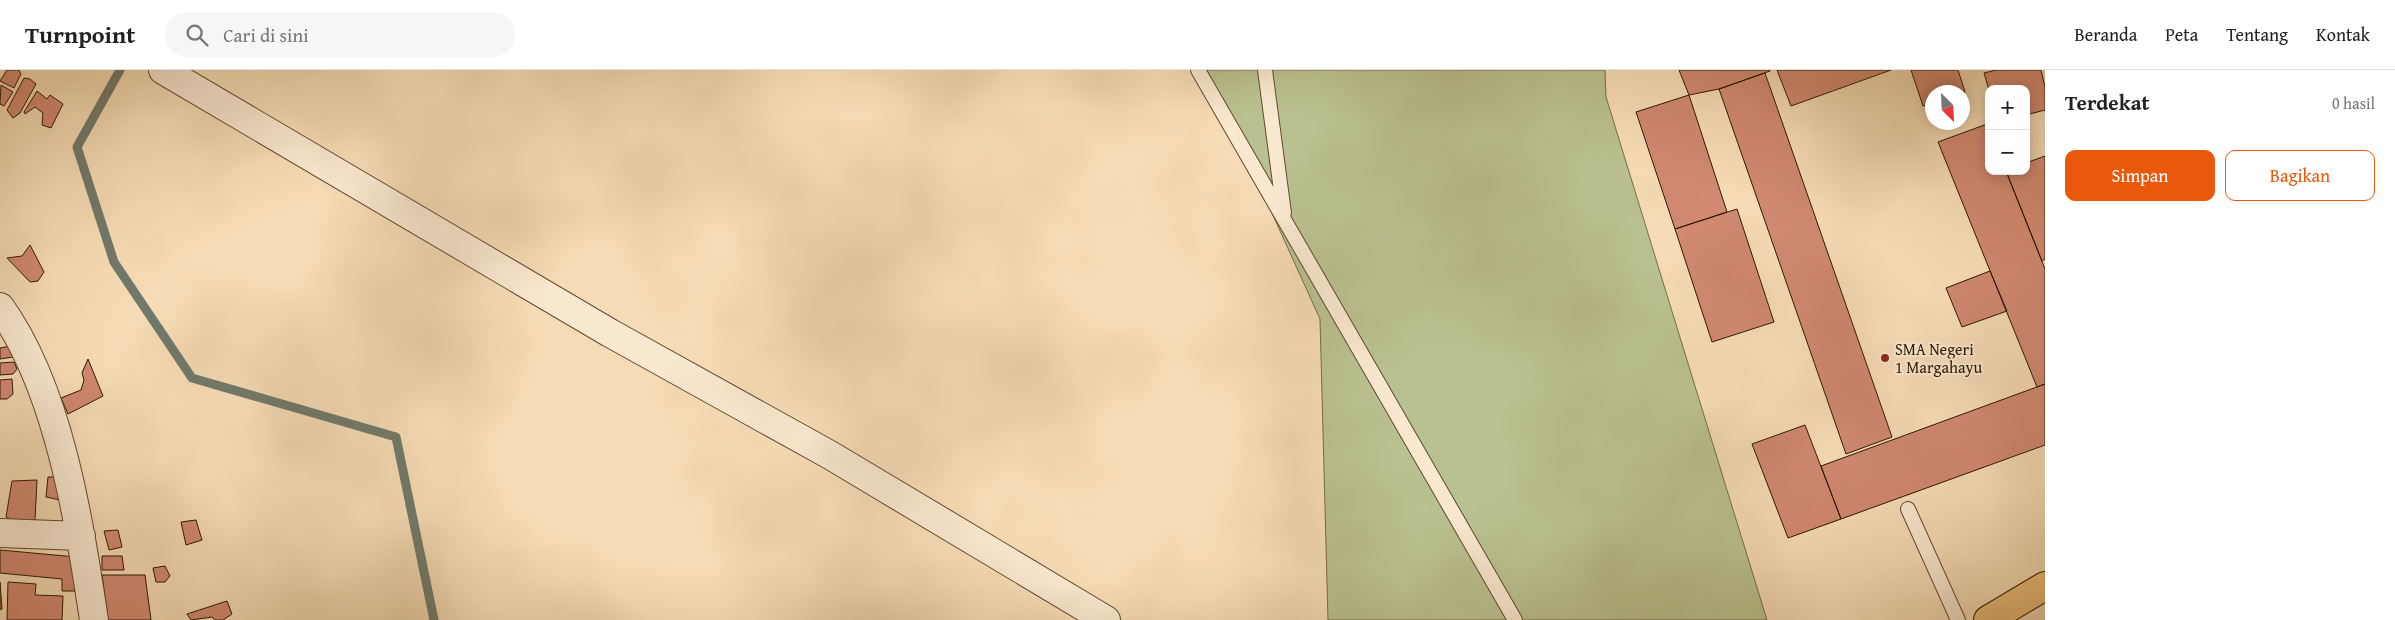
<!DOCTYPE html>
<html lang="id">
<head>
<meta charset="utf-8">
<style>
	:root { --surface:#fff; --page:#f6f6f6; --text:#222; --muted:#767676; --line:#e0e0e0; --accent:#ea580c }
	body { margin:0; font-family:"Gentium Book Plus",serif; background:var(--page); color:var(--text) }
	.controls { position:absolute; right:15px; top:15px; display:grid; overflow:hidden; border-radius:10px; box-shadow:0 2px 12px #0003 }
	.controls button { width:45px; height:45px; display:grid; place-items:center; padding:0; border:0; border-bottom:1px solid var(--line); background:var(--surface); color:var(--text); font:25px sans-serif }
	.compass { position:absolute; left:1925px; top:15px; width:45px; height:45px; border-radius:50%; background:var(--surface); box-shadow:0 2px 12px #0003; rotate:156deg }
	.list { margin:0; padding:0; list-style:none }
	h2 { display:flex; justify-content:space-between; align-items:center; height:65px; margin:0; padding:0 20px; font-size:21px }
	h2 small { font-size:16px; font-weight:400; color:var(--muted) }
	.actions { display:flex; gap:10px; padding:15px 20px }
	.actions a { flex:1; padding:11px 0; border:1px solid var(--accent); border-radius:10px; text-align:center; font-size:18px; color:var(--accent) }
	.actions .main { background:var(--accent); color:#fff }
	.icon { flex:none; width:28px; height:28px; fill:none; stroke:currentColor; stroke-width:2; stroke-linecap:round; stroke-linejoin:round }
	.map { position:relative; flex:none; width:2045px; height:550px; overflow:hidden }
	header { display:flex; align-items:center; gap:30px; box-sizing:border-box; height:70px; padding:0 25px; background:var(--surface); border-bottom:1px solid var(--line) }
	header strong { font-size:24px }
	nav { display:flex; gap:28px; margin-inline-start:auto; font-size:18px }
	.search { width:350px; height:45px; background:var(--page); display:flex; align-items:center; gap:12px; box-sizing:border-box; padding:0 18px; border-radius:28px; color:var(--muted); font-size:19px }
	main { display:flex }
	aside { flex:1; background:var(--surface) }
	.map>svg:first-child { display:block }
	.green { fill:#bac190; stroke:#746d48 }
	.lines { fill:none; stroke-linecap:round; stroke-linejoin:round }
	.stream { stroke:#707a6b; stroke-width:9 }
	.building { fill:#d18972; stroke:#2d1900 }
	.lane-casing { stroke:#5f4a2e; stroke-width:16 }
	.street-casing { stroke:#5f4a2e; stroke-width:30 }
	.primary-casing { stroke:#2d1900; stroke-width:30 }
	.lane { stroke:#f9e8d0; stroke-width:14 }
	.street { stroke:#f9e8d0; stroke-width:28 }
	.primary { stroke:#ebbe7b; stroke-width:28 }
	.poi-dot { fill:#8f2418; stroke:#f9e8d0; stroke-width:2 }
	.labels { text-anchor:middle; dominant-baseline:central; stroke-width:4; stroke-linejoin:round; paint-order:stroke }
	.poi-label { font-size:16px; fill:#2d1900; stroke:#f9e8d0; text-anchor:start }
</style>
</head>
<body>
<header>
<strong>Turnpoint</strong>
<div class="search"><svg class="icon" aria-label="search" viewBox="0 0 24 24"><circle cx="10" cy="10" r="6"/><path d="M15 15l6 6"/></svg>Cari di sini</div>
<nav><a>Beranda</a><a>Peta</a><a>Tentang</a><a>Kontak</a></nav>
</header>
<main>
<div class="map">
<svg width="2045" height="550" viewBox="0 0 2045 550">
	<rect width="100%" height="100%" fill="#f6dcb6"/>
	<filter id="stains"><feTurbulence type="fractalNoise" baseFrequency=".004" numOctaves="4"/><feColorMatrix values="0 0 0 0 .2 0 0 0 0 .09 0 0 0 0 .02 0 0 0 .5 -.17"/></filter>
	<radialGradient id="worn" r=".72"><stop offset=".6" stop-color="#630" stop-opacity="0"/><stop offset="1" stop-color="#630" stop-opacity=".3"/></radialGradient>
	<path class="green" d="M 1207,0 L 1605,0 L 1606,27 L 1767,550 L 1328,550 L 1320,249 Z"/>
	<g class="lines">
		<path class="stream" d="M 120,0 L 77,77 L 114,192 L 192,308 L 396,367 L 434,550"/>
	</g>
	<path class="building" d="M 7,0 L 19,0 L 21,4 L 14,18 L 0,11 Z
		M 1679,0 L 1770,0 L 1770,1 L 1719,19 L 1689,25 Z
		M 1777,0 L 1891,0 L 1791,36 Z
		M 1911,0 L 1958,0 L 1965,22 L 1932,22 L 1932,33 L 1923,36 Z
		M 1996,0 L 2041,0 L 2045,17 L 2045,40 L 2026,45 L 2026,19 L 1989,20 L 1984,3 Z
		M 1765,3 L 1892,367 L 1846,384 L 1719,19 Z
		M 24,8 L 30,9 L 36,14 L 20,43 L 13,48 L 7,40 Z
		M 1,15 L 13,22 L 4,36 L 0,34 Z
		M 37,21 L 47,29 L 50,25 L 63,34 L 51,58 L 42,55 L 43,43 L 35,37 L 25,44 L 24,42 Z
		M 1689,25 L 1727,142 L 1675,159 L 1636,42 Z
		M 1987,54 L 1989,101 L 2006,101 L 2045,199 L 2045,314 L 2037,317 L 1938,72 Z
		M 2045,86 L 2045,189 L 2042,191 L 2006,101 L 2026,101 L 2026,93 Z
		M 1737,139 L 1774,252 L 1712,272 L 1675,159 Z
		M 30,175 L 44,202 L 38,211 L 30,212 L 7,188 L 22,186 Z
		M 1990,201 L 2007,241 L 1962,257 L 1946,218 Z
		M 10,276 L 13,287 L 0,289 L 0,278 Z
		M 88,289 L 103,326 L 68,344 L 61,328 L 81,320 L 84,310 L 82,303 Z
		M 14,292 L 17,299 L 13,304 L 0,305 L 0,293 Z
		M 12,309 L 13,324 L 7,329 L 0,329 L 0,310 Z
		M 2045,314 L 2045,375 L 1841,449 L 1821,396 Z
		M 1805,355 L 1841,449 L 1788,468 L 1752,374 Z
		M 48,407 L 59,407 L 60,430 L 46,427 Z
		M 37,410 L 35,450 L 20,454 L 6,447 L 12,411 Z
		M 196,450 L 202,470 L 186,475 L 181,452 Z
		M 118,460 L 122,477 L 109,480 L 104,461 Z
		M 0,480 L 76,487 L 81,521 L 62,521 L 62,509 L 0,503 Z
		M 102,486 L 122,486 L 124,500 L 102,500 Z
		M 165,496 L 170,506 L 165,512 L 156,512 L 153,498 Z
		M 102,505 L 145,505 L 151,550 L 108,550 Z
		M 0,512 L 2,539 L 0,540 Z
		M 8,512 L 36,514 L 35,525 L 63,526 L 62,550 L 7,550 Z
		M 227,531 L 232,544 L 223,550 L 215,550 L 212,547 L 191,550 L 187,544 Z"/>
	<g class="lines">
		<g class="lane-casing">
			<path id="lane" d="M 1198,0 L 1515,550
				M 1265,0 L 1284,143
				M 1908,439 L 1958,550"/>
		</g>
		<g class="street-casing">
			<path id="street" d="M 163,0 L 610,263 L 830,385 L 1106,550
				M 0,237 C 59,319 79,451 94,550
				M 0,463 L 81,466"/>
		</g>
		<g class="primary-casing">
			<path id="primary" d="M 1988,550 L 2045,516"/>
		</g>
		<use href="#lane" class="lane"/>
		<use href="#street" class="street"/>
		<use href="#primary" class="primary"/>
	</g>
	<circle class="poi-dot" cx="1885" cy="288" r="5"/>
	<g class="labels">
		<g class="poi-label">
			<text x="1895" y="279">SMA Negeri<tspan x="1895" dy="18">1 Margahayu</tspan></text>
		</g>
	</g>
	<rect width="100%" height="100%" filter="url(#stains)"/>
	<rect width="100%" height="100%" fill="url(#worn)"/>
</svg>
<div class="controls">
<button>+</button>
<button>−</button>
</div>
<svg class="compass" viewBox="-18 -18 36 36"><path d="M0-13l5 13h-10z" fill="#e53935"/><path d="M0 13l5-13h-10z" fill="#767676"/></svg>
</div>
<aside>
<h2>Terdekat<small>0 hasil</small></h2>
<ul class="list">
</ul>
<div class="actions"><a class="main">Simpan</a><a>Bagikan</a></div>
</aside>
</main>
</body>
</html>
